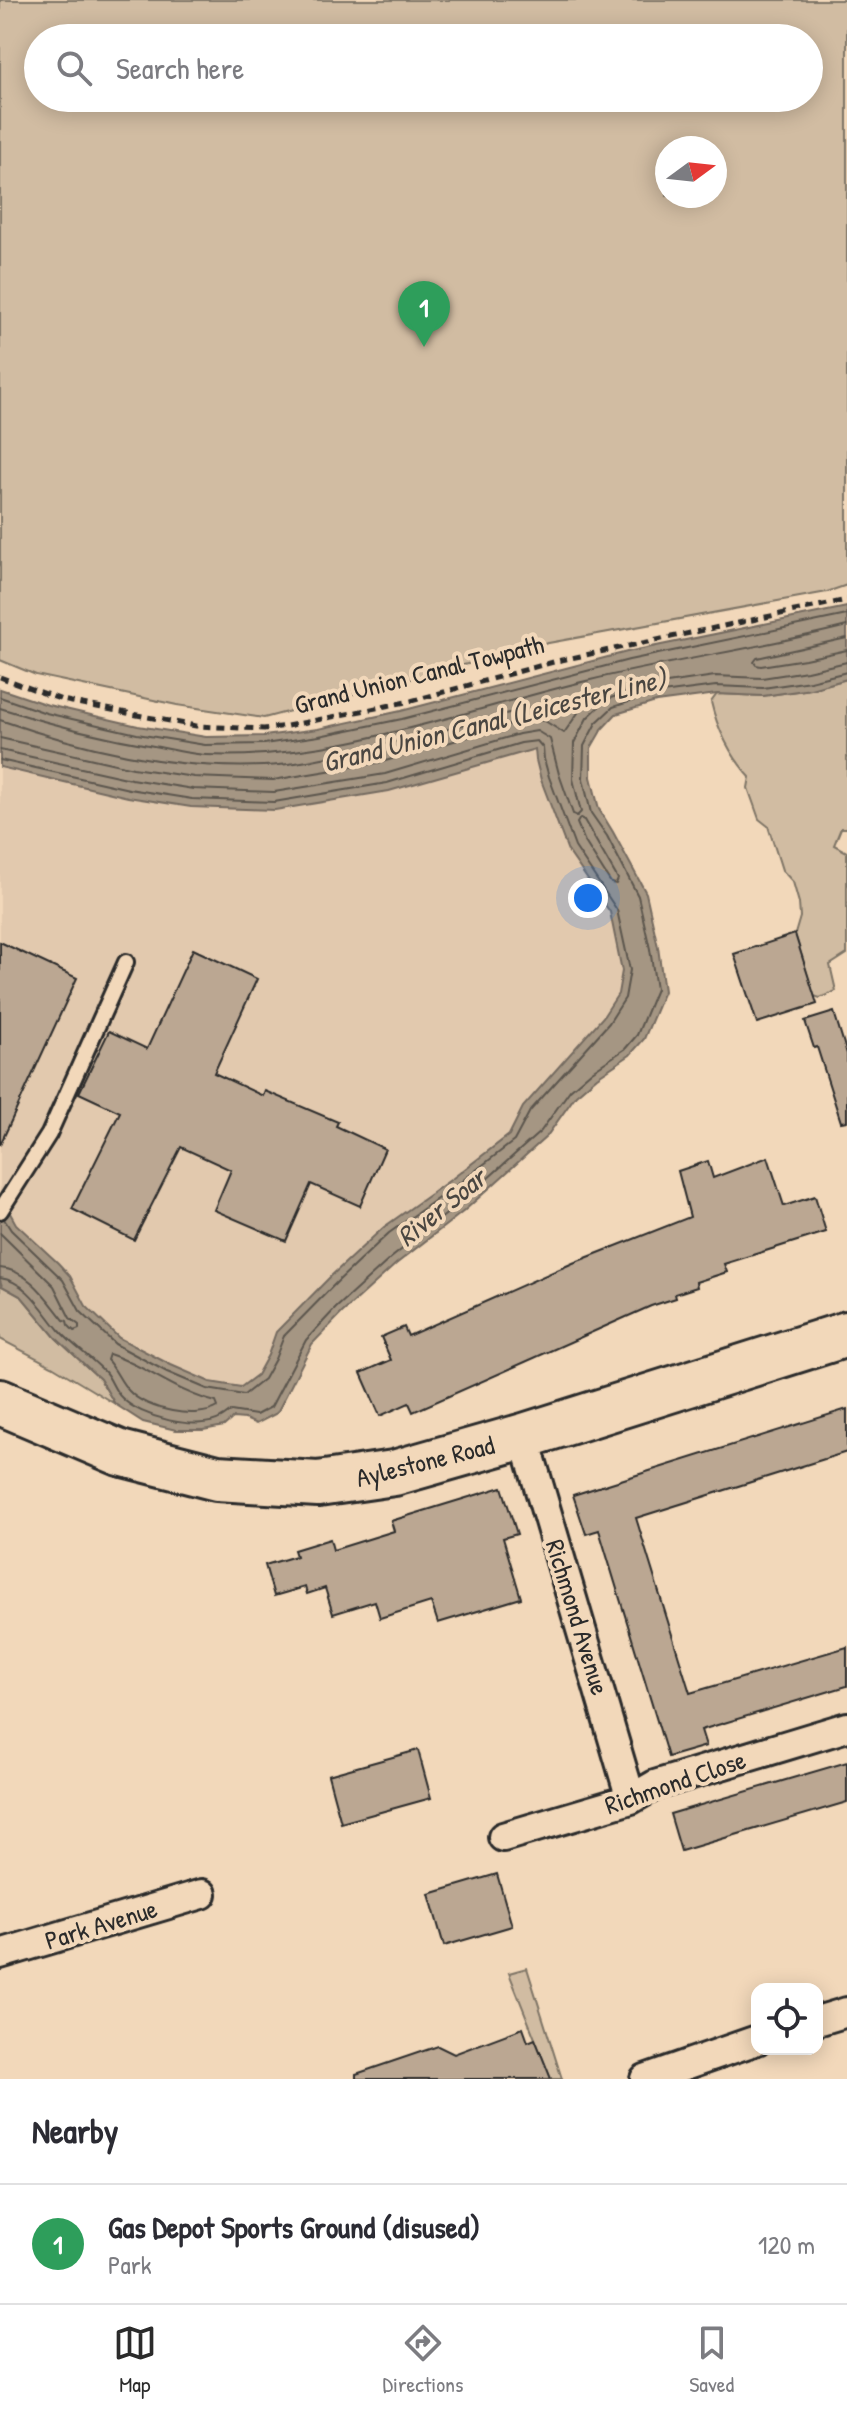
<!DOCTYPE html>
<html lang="en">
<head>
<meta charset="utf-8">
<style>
	:root { --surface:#fff; --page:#f7f7f7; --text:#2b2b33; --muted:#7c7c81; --line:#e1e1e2; --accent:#2b2b2b }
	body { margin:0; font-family:"Patrick Hand",sans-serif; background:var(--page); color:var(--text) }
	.controls { position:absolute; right:24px; bottom:24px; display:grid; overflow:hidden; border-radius:16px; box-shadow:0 4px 20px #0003 }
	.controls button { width:72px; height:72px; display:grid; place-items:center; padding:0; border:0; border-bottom:2px solid var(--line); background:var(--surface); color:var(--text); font:40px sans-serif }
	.compass { position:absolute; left:655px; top:136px; width:72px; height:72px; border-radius:50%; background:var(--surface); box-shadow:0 4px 20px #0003; rotate:75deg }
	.you { position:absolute; left:588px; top:898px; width:28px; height:28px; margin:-20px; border:6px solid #fff; border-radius:50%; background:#1a73e8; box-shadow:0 0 0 12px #1a73e833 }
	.badge { display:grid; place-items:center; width:52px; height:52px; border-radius:50%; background:var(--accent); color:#fff; font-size:26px; font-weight:700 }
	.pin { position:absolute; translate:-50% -66px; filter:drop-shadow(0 2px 4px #0008) }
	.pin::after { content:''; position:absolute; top:42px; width:28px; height:24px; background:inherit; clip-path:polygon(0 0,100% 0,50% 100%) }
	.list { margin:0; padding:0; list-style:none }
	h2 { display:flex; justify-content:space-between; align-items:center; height:104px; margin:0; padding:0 32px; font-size:34px }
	h2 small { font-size:26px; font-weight:400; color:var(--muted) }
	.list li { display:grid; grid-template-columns:52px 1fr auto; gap:24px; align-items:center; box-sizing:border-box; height:120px; padding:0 32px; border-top:2px solid var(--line) }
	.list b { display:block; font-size:30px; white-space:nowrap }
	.list p { margin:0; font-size:26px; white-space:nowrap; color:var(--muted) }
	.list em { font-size:26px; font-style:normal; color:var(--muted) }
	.icon { flex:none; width:44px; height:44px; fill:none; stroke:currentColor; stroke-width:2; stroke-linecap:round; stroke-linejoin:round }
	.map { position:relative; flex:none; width:847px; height:2079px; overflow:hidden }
	.search { position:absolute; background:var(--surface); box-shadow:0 4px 20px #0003; left:24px; right:24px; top:24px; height:88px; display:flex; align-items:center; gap:20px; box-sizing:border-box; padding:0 28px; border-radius:44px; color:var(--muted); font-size:30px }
	.sheet { height:224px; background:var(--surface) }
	nav { display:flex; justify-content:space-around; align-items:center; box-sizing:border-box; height:112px; border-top:2px solid var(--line); background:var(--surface); font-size:22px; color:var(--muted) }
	nav a { display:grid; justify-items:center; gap:4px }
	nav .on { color:var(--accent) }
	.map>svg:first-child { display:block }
	.built { fill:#e2c9ae }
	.green { fill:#d1bca2; stroke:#7e7466; stroke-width:2; fill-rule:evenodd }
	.water { fill:#a59683; stroke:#746b60; stroke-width:2 }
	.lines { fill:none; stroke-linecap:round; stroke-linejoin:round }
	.shore { stroke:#5c564e; stroke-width:2 }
	.building { fill:#bba792; stroke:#2b2b2b; stroke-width:2 }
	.service-casing { stroke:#2b2b2b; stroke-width:20 }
	.minor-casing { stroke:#2b2b2b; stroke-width:34 }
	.primary-casing { stroke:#2b2b2b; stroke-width:50 }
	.path { stroke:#2b2b2b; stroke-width:5; stroke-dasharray:8 6; stroke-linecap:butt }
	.service { stroke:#f2d8ba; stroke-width:14 }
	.minor { stroke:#f2d8ba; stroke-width:28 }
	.primary { stroke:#f2d8ba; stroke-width:44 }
	.labels { text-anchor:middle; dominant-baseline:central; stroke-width:8; stroke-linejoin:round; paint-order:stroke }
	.street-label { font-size:26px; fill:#2b2b2b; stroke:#f2d8ba }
	.water-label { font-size:28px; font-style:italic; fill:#4a4641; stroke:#f2d8ba }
</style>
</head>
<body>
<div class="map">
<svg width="847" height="2079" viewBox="0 0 847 2079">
	<rect width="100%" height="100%" fill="#f2d8ba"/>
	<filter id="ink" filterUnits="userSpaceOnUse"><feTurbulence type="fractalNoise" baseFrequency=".0125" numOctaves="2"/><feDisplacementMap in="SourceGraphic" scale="16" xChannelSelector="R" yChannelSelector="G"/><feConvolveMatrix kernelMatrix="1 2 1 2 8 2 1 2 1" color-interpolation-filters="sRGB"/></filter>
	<g filter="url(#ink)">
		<path class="built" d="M 536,748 L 541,780 L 568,851 L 610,912 L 622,971 L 618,994 L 603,1017 L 523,1107 L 509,1135 L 331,1276 L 291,1315 L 276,1332 L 268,1355 L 257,1375 L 241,1388 L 210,1382 L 171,1365 L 119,1338 L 86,1306 L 70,1276 L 58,1263 L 16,1224 L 0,1195 L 0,767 L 128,797 L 191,807 L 275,810 L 389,791 Z"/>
		<path class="green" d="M 0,0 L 847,0 L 847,585 L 827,592 L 543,644 L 264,718 L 177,705 L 36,675 L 0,660 ZM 809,38 L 809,98 L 38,98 L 38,38 ZM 715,148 L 715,196 L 667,196 L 667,148 Z
			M 847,679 L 847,828 L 841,828 L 834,845 L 847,852 L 847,954 L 830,965 L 836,991 L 820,998 L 814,996 L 795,934 L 800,917 L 799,903 L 793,882 L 782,870 L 768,826 L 759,819 L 748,788 L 750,777 C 731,757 717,728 711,702 L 717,694 L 763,696 L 811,689 Z
			M 0,1280 L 2,1286 L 22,1297 L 56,1338 L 100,1379 L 115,1404 L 52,1366 L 0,1339 Z
			M 527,1968 L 562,2079 L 551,2079 L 509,1973 Z"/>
		<path class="water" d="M 847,607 L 847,679 L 811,689 L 763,696 L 717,694 L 656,702 L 616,714 L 602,729 L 591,748 L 591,777 L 599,809 L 613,832 L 646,893 L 658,947 L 664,991 L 644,1039 L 630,1055 L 597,1077 L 576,1095 L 547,1136 L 464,1211 L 396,1264 L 342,1313 L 312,1344 L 277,1413 L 256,1424 L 245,1419 L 233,1418 L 224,1426 L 203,1430 L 176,1430 L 143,1422 L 115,1404 L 100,1379 L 56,1338 L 22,1297 L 2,1286 L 0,1280 L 0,1195 L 16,1224 L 58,1263 L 70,1276 L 86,1306 L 119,1338 L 171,1365 L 210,1382 L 241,1387 L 257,1375 L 268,1355 L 276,1332 L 331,1276 L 384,1227 L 453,1178 L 509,1135 L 523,1107 L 603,1017 L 618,994 L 622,971 L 610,912 L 568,851 L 541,780 L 536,760 L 535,749 L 389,791 L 275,810 L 191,807 L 128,797 L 0,767 L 0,689 L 48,705 L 138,726 L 206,737 L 264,736 L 318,729 L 401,711 L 627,652 Z"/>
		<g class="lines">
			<path class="shore" d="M 847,638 L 757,658 L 754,662 L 756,665 L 761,666 L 805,659 L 847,650
				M 0,697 L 46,713 L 137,734 L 205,745 L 264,744 L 319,736 L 402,719 L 629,660 L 847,615
				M 0,708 C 52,725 105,738 159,747 C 174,750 191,754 206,755 C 332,761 465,710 586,681 C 672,660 761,648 847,626
				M 0,720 C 83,749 175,770 263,766 C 295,765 328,757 359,750 C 435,734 509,712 584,694 L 589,697 L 564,733 L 545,721 L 529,719 L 382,762 L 273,780 L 194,777 L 133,768 L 0,738
				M 0,750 L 131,779 L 193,789 L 274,792 L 385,774 L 519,734 L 537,731 L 550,739 L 559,774 L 573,814 L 577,816 L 581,812 L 573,779 L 574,743 L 587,718 L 607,699 L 653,685 L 715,676 L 762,678 L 807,671 L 847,662
				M 0,760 L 129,789 L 192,799 L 274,802 L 387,783 L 521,743 L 537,741 L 543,748 L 544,759 L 549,777 L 575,847 L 617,910 L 630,970 L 625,998 L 609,1023 L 530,1111 L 514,1141 L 458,1184 L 389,1233 L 337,1282 L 284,1336 L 275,1359 L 264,1379 L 244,1395 L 207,1389 L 167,1372 L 115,1344 L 80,1311 L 63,1280 L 11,1230 L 4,1219
				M 580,818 L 584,820 L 618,879 L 616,884 L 611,883 L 585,842 L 577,823 Z
				M 0,1233 L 54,1286 L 70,1318 L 79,1325 L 79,1329 L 74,1331 L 68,1325 L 67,1321 L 64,1320 C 47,1299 29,1270 0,1268
				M 0,1278 C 27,1281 43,1311 59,1330 C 73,1346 91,1357 105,1372 C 112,1380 114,1391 122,1398 C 140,1417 197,1432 221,1418 C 225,1416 228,1413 231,1411 L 256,1415 L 271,1407 L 306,1340 L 336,1308 L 391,1258 L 459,1204 L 541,1131 L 570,1090 L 592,1071 L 625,1049 L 637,1035 L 656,989 L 650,949 L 638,896 L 607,836 L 591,813 L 583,779 L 584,746 L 596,723 L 613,707 L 654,694 L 716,686 L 763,688 L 810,681 L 847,672
				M 109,1354 C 145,1365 177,1393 216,1402 L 218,1407 C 197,1420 146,1410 129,1391 C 120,1382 116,1369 107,1360 Z"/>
		</g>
		<path class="building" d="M 795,934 L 817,1004 L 757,1023 L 734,954 Z
			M 0,942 L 77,978 L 0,1145 Z
			M 193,949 L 257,979 L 214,1073 L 263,1096 L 265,1091 L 338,1122 L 336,1126 L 385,1149 L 360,1206 L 311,1184 L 286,1241 L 214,1210 L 231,1170 L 181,1147 L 134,1240 L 72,1209 L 120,1112 L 79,1093 L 109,1031 L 147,1049 Z
			M 834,1012 L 847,1054 L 847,1121 L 841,1122 L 817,1047 L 814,1048 L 805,1021 Z
			M 768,1157 L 784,1206 L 815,1196 L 826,1232 L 724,1264 L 727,1272 L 696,1282 L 697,1287 L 675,1294 L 676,1298 L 651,1306 L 413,1412 L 409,1403 L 380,1416 L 361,1373 L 391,1360 L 381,1337 L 404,1327 L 408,1336 L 573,1263 L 690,1217 L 678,1171 L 708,1161 L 713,1178 Z
			M 847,1409 L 847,1452 L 636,1518 L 690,1693 L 847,1647 L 847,1686 L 701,1730 L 706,1746 L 668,1757 L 599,1530 L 586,1534 L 573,1495 Z
			M 502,1487 L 517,1534 L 503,1538 L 521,1598 L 438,1623 L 431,1602 L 380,1618 L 375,1601 L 333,1614 L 325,1588 L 307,1594 L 305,1587 L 274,1596 L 265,1565 L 296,1556 L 294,1550 L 330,1539 L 333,1550 L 394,1531 L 391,1521 Z
			M 418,1750 L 431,1798 L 341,1823 L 328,1775 Z
			M 847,1762 L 847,1802 L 681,1851 L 670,1814 Z
			M 497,1874 L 512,1926 L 444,1946 L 429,1894 Z
			M 523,2028 L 528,2042 L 535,2039 L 551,2079 L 356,2079 L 356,2074 L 438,2046 L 454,2054 Z"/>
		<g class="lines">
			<g class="service-casing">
				<path id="service" d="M 0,1211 L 49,1134 L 126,962"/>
			</g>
			<g class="minor-casing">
				<path id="minor" d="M 524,1436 L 631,1799
					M 503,1837 L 631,1799 L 655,1785 L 847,1727
					M 0,1954 L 202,1894
					M 817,2021 L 847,2012
					M 645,2079 L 757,2040"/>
			</g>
			<g class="primary-casing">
				<path id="primary" d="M 0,1402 L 120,1453 L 217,1478 L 318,1484 L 394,1473 L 524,1436 L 847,1334"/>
			</g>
			<path class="path" d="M 0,677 L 62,700 L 137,715 L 196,726 L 264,729 L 287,726 L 411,701 L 557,661 L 847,600"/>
			<use href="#service" class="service"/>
			<use href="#minor" class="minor"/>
			<use href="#primary" class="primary"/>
		</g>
	</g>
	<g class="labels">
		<g class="street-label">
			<text transform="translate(419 674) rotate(-14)">Grand Union Canal Towpath</text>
			<text transform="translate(425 1461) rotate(-14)">Aylestone Road</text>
			<text transform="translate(578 1617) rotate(73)">Richmond Avenue</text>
			<text transform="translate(675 1782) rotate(-19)">Richmond Close</text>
			<text transform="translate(101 1924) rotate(-17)">Park Avenue</text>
		</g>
		<g class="water-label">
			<text transform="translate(494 720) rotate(-14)">Grand Union Canal (Leicester Line)</text>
			<text transform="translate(441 1207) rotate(-39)">River Soar</text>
		</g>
	</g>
</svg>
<div class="controls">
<button><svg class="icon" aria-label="locate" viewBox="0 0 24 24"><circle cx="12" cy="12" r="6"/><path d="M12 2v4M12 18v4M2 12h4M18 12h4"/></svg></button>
</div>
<svg class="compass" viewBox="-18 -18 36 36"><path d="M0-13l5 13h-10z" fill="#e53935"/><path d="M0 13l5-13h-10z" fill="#7c7c81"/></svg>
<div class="you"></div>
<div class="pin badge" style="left:424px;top:347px;background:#2e9e5b">1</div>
<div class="search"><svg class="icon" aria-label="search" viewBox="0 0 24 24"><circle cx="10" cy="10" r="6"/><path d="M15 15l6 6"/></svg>Search here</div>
</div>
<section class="sheet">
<h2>Nearby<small></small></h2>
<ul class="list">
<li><span class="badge" style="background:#2e9e5b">1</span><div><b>Gas Depot Sports Ground (disused)</b><p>Park</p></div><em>120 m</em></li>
</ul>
</section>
<nav>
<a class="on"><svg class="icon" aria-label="map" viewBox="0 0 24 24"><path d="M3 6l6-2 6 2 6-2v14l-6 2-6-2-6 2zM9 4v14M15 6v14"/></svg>Map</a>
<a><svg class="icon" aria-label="directions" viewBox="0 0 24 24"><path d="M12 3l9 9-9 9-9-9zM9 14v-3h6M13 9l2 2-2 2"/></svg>Directions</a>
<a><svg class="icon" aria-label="saved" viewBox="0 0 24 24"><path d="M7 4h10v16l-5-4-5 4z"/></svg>Saved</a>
</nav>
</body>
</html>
